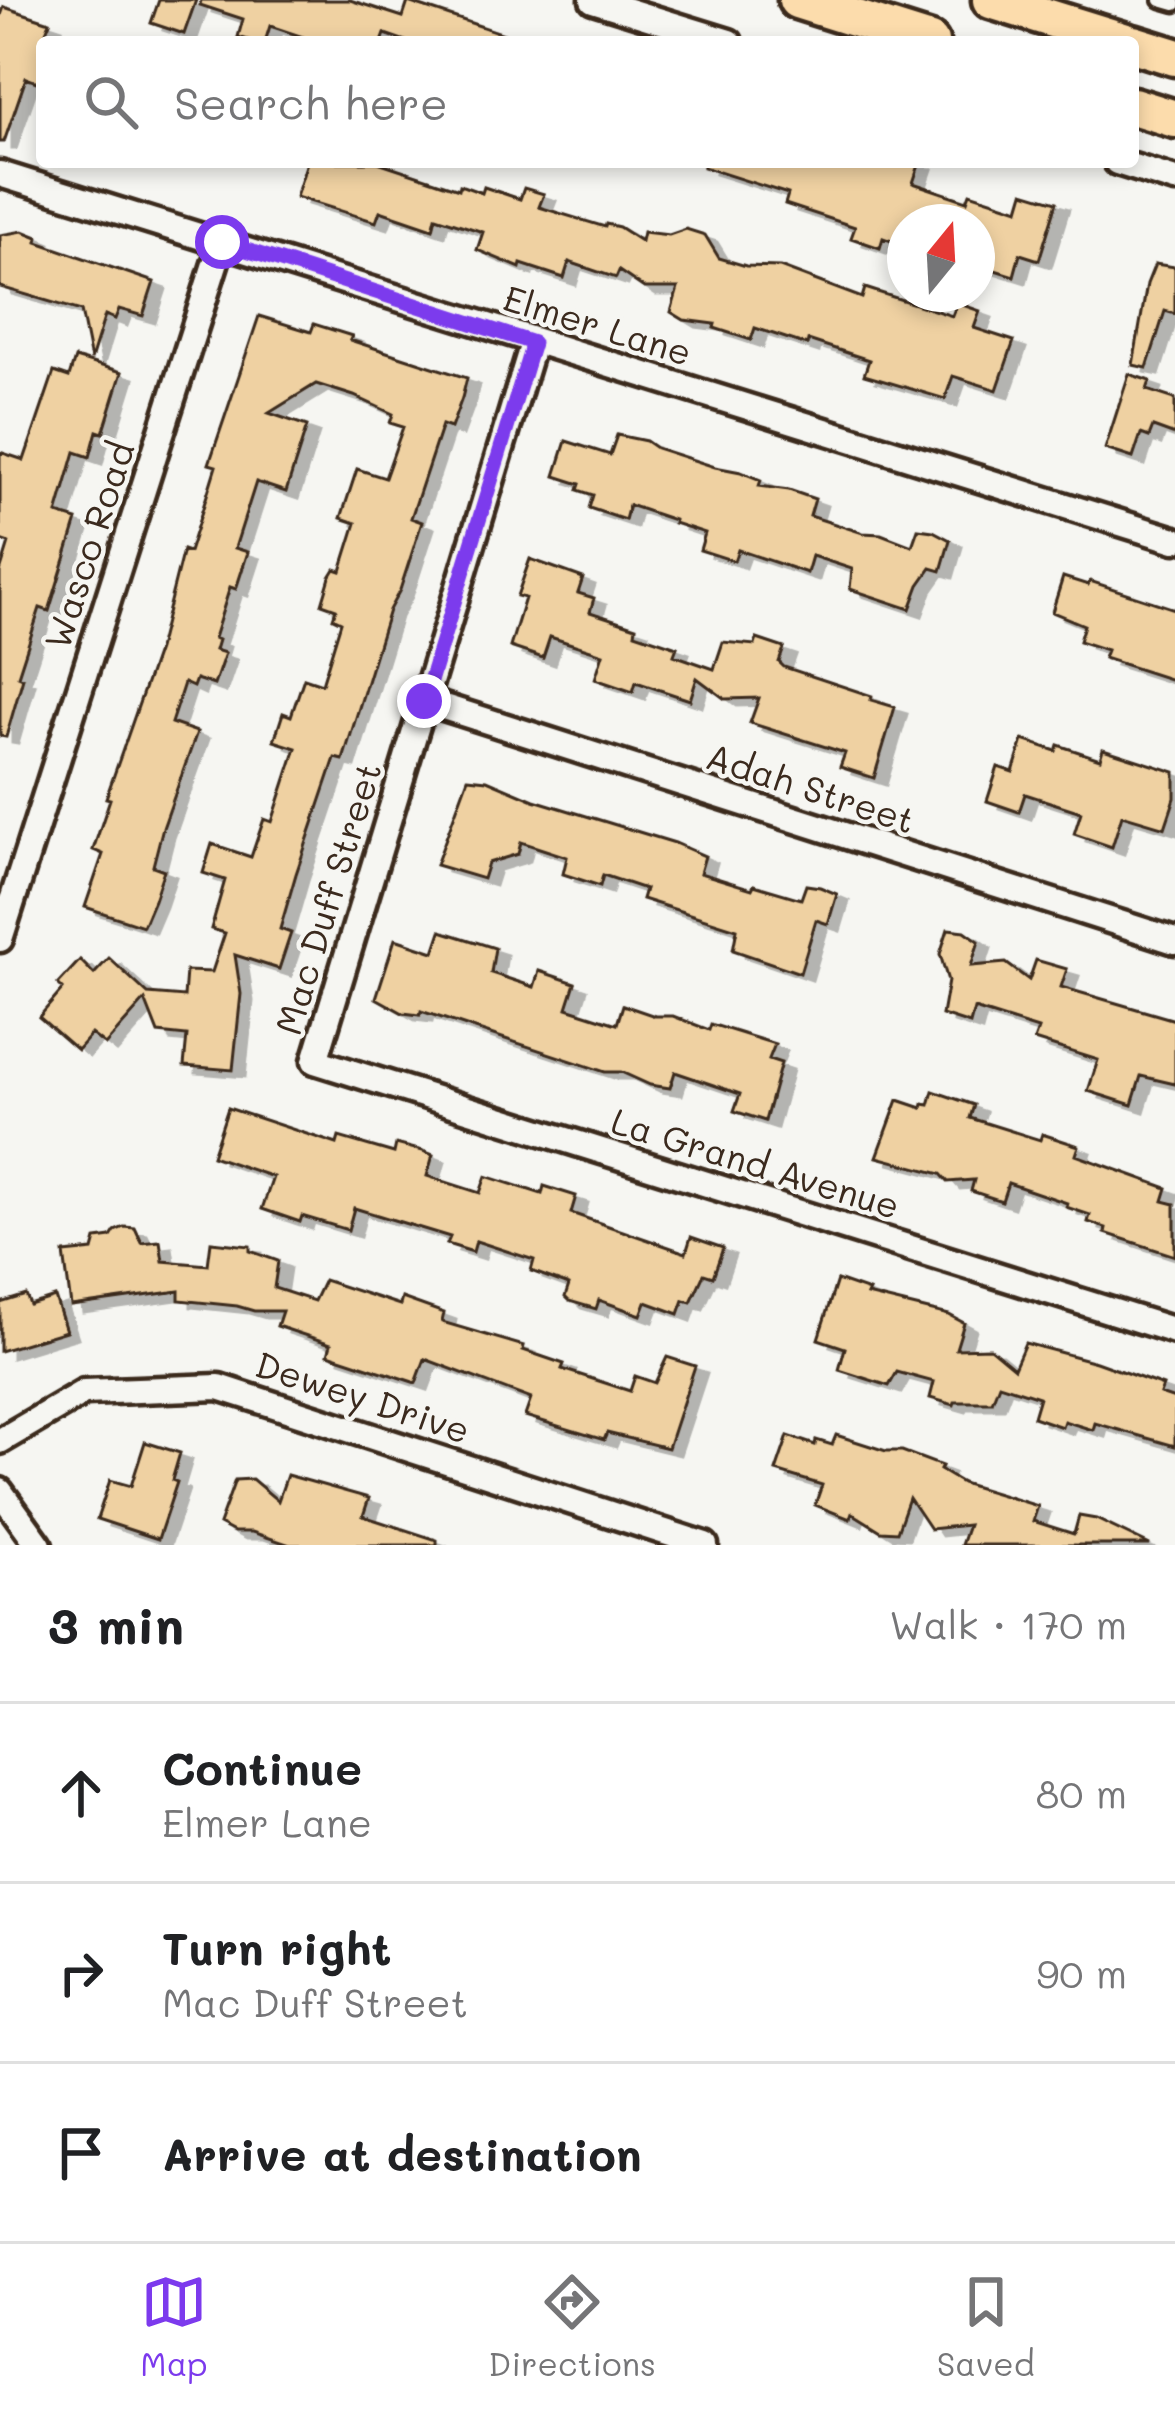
<!DOCTYPE html>
<html lang="en">
<head>
<meta charset="utf-8">
<style>
	:root { --surface:#fff; --page:#f6f6f6; --text:#202124; --muted:#757577; --line:#e0e0e0; --accent:#7c3aed }
	body { margin:0; font-family:Mali,sans-serif; background:var(--page); color:var(--text) }
	.compass { position:absolute; left:887px; top:204px; width:108px; height:108px; border-radius:50%; background:var(--surface); box-shadow:0 6px 18px #0003; rotate:18deg }
	.stop { position:absolute; width:36px; height:36px; margin:-27px; border:9px solid #7c3aed; border-radius:50%; background:#fff }
	.stop.end { background:#7c3aed; border-color:#fff; box-shadow:0 3px 12px #0008 }
	.list { margin:0; padding:0; list-style:none }
	h2 { display:flex; justify-content:space-between; align-items:center; height:156px; margin:0; padding:0 48px; font-size:51px }
	h2 small { font-size:39px; font-weight:400; color:var(--muted) }
	.list li { display:grid; grid-template-columns:78px 1fr auto; gap:36px; align-items:center; box-sizing:border-box; height:180px; padding:0 48px; border-top:3px solid var(--line) }
	.list b { display:block; font-size:45px; white-space:nowrap }
	.list p { margin:0; font-size:39px; white-space:nowrap; color:var(--muted) }
	.list em { font-size:39px; font-style:normal; color:var(--muted) }
	.icon { flex:none; width:66px; height:66px; fill:none; stroke:currentColor; stroke-width:2; stroke-linecap:round; stroke-linejoin:round }
	.map { position:relative; flex:none; width:1175px; height:1545px; overflow:hidden }
	.search { position:absolute; background:var(--surface); box-shadow:0 6px 18px #0003; left:36px; right:36px; top:36px; height:132px; display:flex; align-items:center; gap:30px; box-sizing:border-box; padding:0 42px; border-radius:12px; color:var(--muted); font-size:45px }
	.sheet { height:696px; background:var(--surface) }
	nav { display:flex; justify-content:space-around; align-items:center; box-sizing:border-box; height:168px; border-top:3px solid var(--line); background:var(--surface); font-size:33px; color:var(--muted) }
	nav a { display:grid; justify-items:center; gap:6px }
	nav .on { color:var(--accent) }
	.map>svg:first-child { display:block }
	.building { fill:#efd1a2; stroke:#3b2a1e; stroke-width:3; filter:url(#shadow) }
	.lines { fill:none; stroke-linecap:round; stroke-linejoin:round }
	.lane-casing { stroke:#3b2a1e; stroke-width:21 }
	.street-casing { stroke:#3b2a1e; stroke-width:33 }
	.primary-casing { stroke:#3b2a1e; stroke-width:45 }
	.lane { stroke:#f6f6f2; stroke-width:12 }
	.street { stroke:#f6f6f2; stroke-width:24 }
	.primary { stroke:#fcdcac; stroke-width:36 }
	.route { stroke:#7c3aed; stroke-width:15 }
	.labels { text-anchor:middle; dominant-baseline:central; stroke-width:9; stroke-linejoin:round; paint-order:stroke }
	.street-label { font-size:36px; fill:#3b2a1e; stroke:#f6f6f2 }
</style>
</head>
<body>
<div class="map">
<svg width="1175" height="1545" viewBox="0 0 1175 1545">
	<defs>
		<filter id="shadow"><feDropShadow dx="12" dy="7" stdDeviation="0" flood-color="#0004"/></filter>
	</defs>
	<rect width="100%" height="100%" fill="#f6f6f2"/>
	<filter id="ink" filterUnits="userSpaceOnUse"><feTurbulence type="fractalNoise" baseFrequency=".00833" numOctaves="2"/><feDisplacementMap in="SourceGraphic" scale="24" xChannelSelector="R" yChannelSelector="G"/><feConvolveMatrix kernelMatrix="1 2 1 2 8 2 1 2 1" color-interpolation-filters="sRGB"/></filter>
	<g filter="url(#ink)">
		<path class="building" d="M 159,0 L 196,0 L 184,34 L 151,23 Z
			M 201,0 L 350,0 L 403,17 L 408,2 L 516,38 L 515,42 L 408,42 L 385,34 L 382,42 L 318,42 L 270,26 L 265,42 L 255,42 L 238,37 L 243,19 L 200,5 Z
			M 4,7 L 50,22 L 42,42 L 42,84 L 26,78 L 4,142 L 0,142 L 0,18 Z
			M 307,162 L 378,162 L 459,189 L 460,185 L 482,193 L 484,187 L 520,199 L 524,188 L 544,194 L 539,207 L 605,227 L 606,224 L 619,227 L 641,241 L 643,232 L 669,235 L 686,229 L 705,235 L 719,258 L 746,266 L 780,267 L 862,298 L 865,288 L 952,316 L 957,303 L 980,311 L 974,328 L 1014,341 L 997,390 L 953,376 L 945,399 L 864,375 L 869,360 L 808,340 L 807,345 L 755,328 L 751,340 L 714,328 L 715,324 L 684,320 L 671,312 L 678,288 L 644,288 L 619,271 L 616,278 L 569,262 L 564,278 L 521,264 L 520,268 L 477,250 L 483,232 L 436,217 L 433,229 L 380,211 L 376,222 L 296,197 Z
			M 704,162 L 920,162 L 913,183 L 967,201 L 970,193 L 1019,209 L 1024,192 L 1057,202 L 1039,260 L 1020,254 L 1014,276 L 982,266 L 984,258 L 977,256 L 977,222 L 905,222 L 900,244 L 883,238 L 880,248 L 851,238 L 855,227 L 785,204 L 788,194 L 703,167 Z
			M 23,231 L 38,237 L 37,242 L 154,282 L 143,316 L 119,309 L 115,319 L 105,315 L 91,360 L 81,311 L 0,287 L 0,235 Z
			M 1155,264 L 1175,267 L 1175,314 L 1165,311 L 1147,368 L 1133,365 L 1147,284 Z
			M 259,316 L 311,332 L 314,324 L 352,336 L 350,340 L 467,378 L 462,398 L 451,428 L 442,425 L 411,518 L 422,522 L 400,590 L 389,610 L 343,760 L 335,758 L 296,874 L 280,929 L 291,933 L 279,969 L 235,955 L 241,994 L 233,1070 L 184,1066 L 187,1036 L 158,1033 L 145,1000 L 105,1045 L 91,1034 L 77,1050 L 39,1017 L 63,989 L 58,984 L 80,960 L 94,974 L 109,958 L 148,994 L 184,997 L 186,971 L 212,972 L 225,933 L 211,929 L 225,880 L 203,873 L 212,844 L 251,857 L 264,819 L 272,822 L 296,748 L 274,741 L 283,713 L 291,716 L 304,678 L 322,684 L 341,622 L 333,618 L 336,609 L 322,604 L 330,577 L 335,569 L 341,571 L 356,523 L 341,518 L 357,469 L 385,478 L 403,427 L 390,423 L 393,414 L 354,396 L 316,384 L 269,413 L 307,426 L 286,492 L 256,482 L 235,548 L 248,552 L 236,589 L 230,587 L 214,638 L 218,640 L 215,650 L 225,653 L 214,685 L 196,679 L 193,687 L 184,683 L 171,723 L 197,732 L 162,831 L 153,866 L 164,870 L 154,900 L 143,926 L 85,907 L 103,854 L 93,850 L 110,799 L 106,798 L 158,649 L 183,550 L 189,552 L 208,492 L 216,466 L 209,464 Z
			M 75,358 L 122,372 L 103,433 L 97,431 L 90,457 L 75,452 L 57,514 L 77,520 L 49,611 L 40,608 L 18,676 L 23,678 L 6,737 L 0,736 L 0,572 L 9,543 L 0,540 L 0,452 L 24,460 L 54,372 L 69,377 Z
			M 1129,374 L 1150,381 L 1147,390 L 1175,399 L 1175,435 L 1153,427 L 1149,437 L 1141,434 L 1133,458 L 1105,449 Z
			M 617,435 L 646,441 L 656,448 L 715,467 L 741,472 L 761,480 L 759,486 L 789,490 L 815,499 L 810,516 L 863,533 L 881,534 L 912,546 L 918,529 L 933,531 L 950,540 L 941,571 L 931,568 L 919,585 L 910,609 L 850,589 L 852,569 L 812,556 L 807,573 L 738,550 L 734,561 L 700,550 L 705,533 L 674,523 L 674,520 L 629,505 L 625,520 L 589,508 L 593,495 L 578,490 L 580,484 L 555,476 L 566,441 L 610,455 Z
			M 530,559 L 583,578 L 578,593 L 594,598 L 590,612 L 636,627 L 635,633 L 677,647 L 674,655 L 714,669 L 723,642 L 755,645 L 757,639 L 784,648 L 779,662 L 784,667 L 872,696 L 871,700 L 895,707 L 874,778 L 840,767 L 845,753 L 750,723 L 759,698 L 725,699 L 697,678 L 690,700 L 636,682 L 633,692 L 595,679 L 603,654 L 550,637 L 543,658 L 510,647 L 525,598 L 517,596 Z
			M 1063,577 L 1088,585 L 1090,581 L 1175,609 L 1175,681 L 1104,658 L 1107,650 L 1079,641 L 1084,625 L 1052,612 Z
			M 1023,740 L 1056,751 L 1058,745 L 1100,759 L 1103,749 L 1175,772 L 1175,798 L 1165,828 L 1122,815 L 1112,847 L 1074,834 L 1081,812 L 1025,794 L 1019,812 L 987,801 L 998,767 L 1013,772 Z
			M 468,778 L 487,780 L 534,800 L 675,843 L 705,856 L 700,873 L 752,889 L 754,885 L 801,899 L 806,885 L 820,887 L 837,894 L 828,924 L 816,920 L 800,973 L 733,950 L 737,929 L 642,899 L 645,889 L 603,875 L 600,886 L 563,874 L 567,857 L 521,842 L 518,854 L 488,863 L 483,879 L 436,865 Z
			M 948,929 L 965,931 L 979,941 L 971,966 L 1006,963 L 1029,980 L 1036,960 L 1067,969 L 1061,987 L 1175,1020 L 1175,1084 L 1141,1076 L 1132,1105 L 1088,1091 L 1098,1060 L 1034,1040 L 1038,1029 L 974,1009 L 970,1024 L 942,1015 L 948,981 L 940,954 Z
			M 441,931 L 495,948 L 491,973 L 534,987 L 539,971 L 575,983 L 567,1008 L 617,1024 L 623,1005 L 655,1016 L 673,1016 L 709,1030 L 711,1024 L 775,1044 L 769,1059 L 781,1063 L 765,1121 L 734,1111 L 740,1094 L 675,1072 L 670,1088 L 650,1085 L 621,1072 L 605,1072 L 421,1011 L 420,1015 L 403,1013 L 376,998 L 395,939 L 434,952 Z
			M 933,1091 L 974,1105 L 970,1118 L 1040,1140 L 1042,1134 L 1079,1146 L 1076,1155 L 1167,1188 L 1163,1201 L 1175,1204 L 1175,1256 L 1105,1233 L 1106,1228 L 1088,1222 L 1090,1215 L 1066,1207 L 1067,1203 L 1008,1183 L 1002,1201 L 971,1191 L 974,1180 L 948,1182 L 941,1174 L 877,1157 L 898,1100 L 922,1108 L 923,1104 L 929,1105 Z
			M 228,1108 L 337,1144 L 339,1137 L 394,1153 L 396,1144 L 423,1151 L 433,1155 L 427,1176 L 480,1193 L 486,1176 L 542,1194 L 544,1186 L 576,1196 L 571,1213 L 686,1253 L 691,1237 L 723,1248 L 713,1277 L 704,1274 L 691,1302 L 684,1300 L 679,1314 L 646,1302 L 641,1315 L 599,1300 L 596,1309 L 569,1301 L 565,1297 L 569,1285 L 531,1271 L 534,1260 L 476,1241 L 473,1252 L 447,1244 L 450,1237 L 354,1208 L 348,1230 L 302,1216 L 300,1222 L 262,1209 L 273,1177 L 212,1156 Z
			M 124,1227 L 135,1228 L 142,1243 L 160,1241 L 163,1261 L 208,1265 L 211,1242 L 250,1246 L 250,1251 L 278,1261 L 274,1288 L 314,1301 L 324,1280 L 400,1305 L 402,1298 L 444,1313 L 442,1322 L 524,1346 L 523,1350 L 564,1364 L 562,1369 L 630,1391 L 635,1376 L 655,1383 L 667,1357 L 695,1366 L 668,1448 L 607,1433 L 604,1440 L 525,1416 L 531,1399 L 425,1359 L 416,1383 L 328,1354 L 331,1344 L 277,1326 L 282,1311 L 254,1311 L 237,1306 L 179,1300 L 179,1291 L 71,1306 L 64,1253 L 93,1250 L 96,1239 L 111,1237 L 115,1231 Z
			M 837,1280 L 869,1291 L 867,1295 L 949,1315 L 964,1323 L 956,1349 L 990,1348 L 1014,1368 L 1025,1343 L 1096,1362 L 1163,1386 L 1160,1394 L 1175,1399 L 1175,1446 L 1095,1423 L 1093,1430 L 1064,1421 L 1062,1427 L 1033,1417 L 1039,1397 L 999,1384 L 992,1402 L 955,1402 L 954,1405 L 930,1398 L 934,1382 L 897,1372 L 889,1386 L 839,1370 L 845,1348 L 818,1339 Z
			M 26,1295 L 30,1305 L 55,1297 L 66,1331 L 0,1351 L 0,1303 Z
			M 836,1435 L 886,1451 L 902,1451 L 942,1466 L 940,1470 L 962,1483 L 1038,1506 L 1033,1521 L 1074,1534 L 1079,1516 L 1096,1519 L 1150,1545 L 961,1545 L 968,1525 L 930,1529 L 909,1498 L 897,1532 L 881,1531 L 852,1513 L 850,1519 L 815,1505 L 822,1485 L 776,1471 L 788,1436 L 815,1445 L 816,1440 L 832,1445 Z
			M 145,1442 L 180,1453 L 172,1480 L 177,1482 L 158,1539 L 97,1519 L 110,1480 L 131,1486 Z
			M 287,1475 L 369,1498 L 363,1516 L 437,1540 L 437,1545 L 290,1545 L 252,1532 L 234,1532 L 219,1524 L 235,1480 L 252,1479 L 278,1501 Z"/>
		<g class="lines">
			<g class="lane-casing">
				<path id="lane" d="M 1161,0 L 1175,4"/>
			</g>
			<g class="street-casing">
				<path id="street" d="M 593,0 L 729,42
					M 1117,162 L 1175,180
					M 0,174 L 1175,540
					M 533,343 L 315,1061 L 1175,1331
					M 425,701 L 1175,941
					M 0,939 L 222,242
					M 0,1441 L 84,1392 L 219,1387 L 705,1545
					M 0,1491 L 39,1545"/>
			</g>
			<g class="primary-casing">
				<path id="primary" d="M 797,0 L 930,42
					M 991,0 L 1126,42
					M 1133,44 L 1175,57
					M 1133,106 L 1175,119"/>
			</g>
			<use href="#lane" class="lane"/>
			<use href="#street" class="street"/>
			<use href="#primary" class="primary"/>
		</g>
	</g>
	<g class="lines" filter="url(#ink)">
		<path class="route" d="M 222,242 L 533,343 L 424,701"/>
	</g>
	<g class="labels">
		<g class="street-label">
			<text transform="translate(598 324) rotate(17)">Elmer Lane</text>
			<text transform="translate(88 545) rotate(-72)">Wasco Road</text>
			<text transform="translate(811 787) rotate(18)">Adah Street</text>
			<text transform="translate(327 898) rotate(-73)">Mac Duff Street</text>
			<text transform="translate(756 1162) rotate(17)">La Grand Avenue</text>
			<text transform="translate(363 1396) rotate(18)">Dewey Drive</text>
		</g>
	</g>
</svg>
<svg class="compass" viewBox="-18 -18 36 36"><path d="M0-13l5 13h-10z" fill="#e53935"/><path d="M0 13l5-13h-10z" fill="#757577"/></svg>
<div class="stop" style="left:222px;top:242px"></div>
<div class="stop end" style="left:424px;top:701px"></div>
<div class="search"><svg class="icon" aria-label="search" viewBox="0 0 24 24"><circle cx="10" cy="10" r="6"/><path d="M15 15l6 6"/></svg>Search here</div>
</div>
<section class="sheet">
<h2>3 min<small>Walk · 170 m</small></h2>
<ul class="list">
<li><svg class="icon" aria-label="ahead" viewBox="0 0 24 24"><path d="M12 20V5M6 11l6-6 6 6"/></svg><div><b>Continue</b><p>Elmer Lane</p></div><em>80 m</em></li>
<li><svg class="icon" aria-label="right" viewBox="0 0 24 24"><path d="M7 20v-9h11M14 6l5 5-5 5"/></svg><div><b>Turn right</b><p>Mac Duff Street</p></div><em>90 m</em></li>
<li><svg class="icon" aria-label="arrive" viewBox="0 0 24 24"><path d="M6 21V4h12l-3 4 3 4H6"/></svg><div><b>Arrive at destination</b></div></li>
</ul>
</section>
<nav>
<a class="on"><svg class="icon" aria-label="map" viewBox="0 0 24 24"><path d="M3 6l6-2 6 2 6-2v14l-6 2-6-2-6 2zM9 4v14M15 6v14"/></svg>Map</a>
<a><svg class="icon" aria-label="directions" viewBox="0 0 24 24"><path d="M12 3l9 9-9 9-9-9zM9 14v-3h6M13 9l2 2-2 2"/></svg>Directions</a>
<a><svg class="icon" aria-label="saved" viewBox="0 0 24 24"><path d="M7 4h10v16l-5-4-5 4z"/></svg>Saved</a>
</nav>
</body>
</html>
